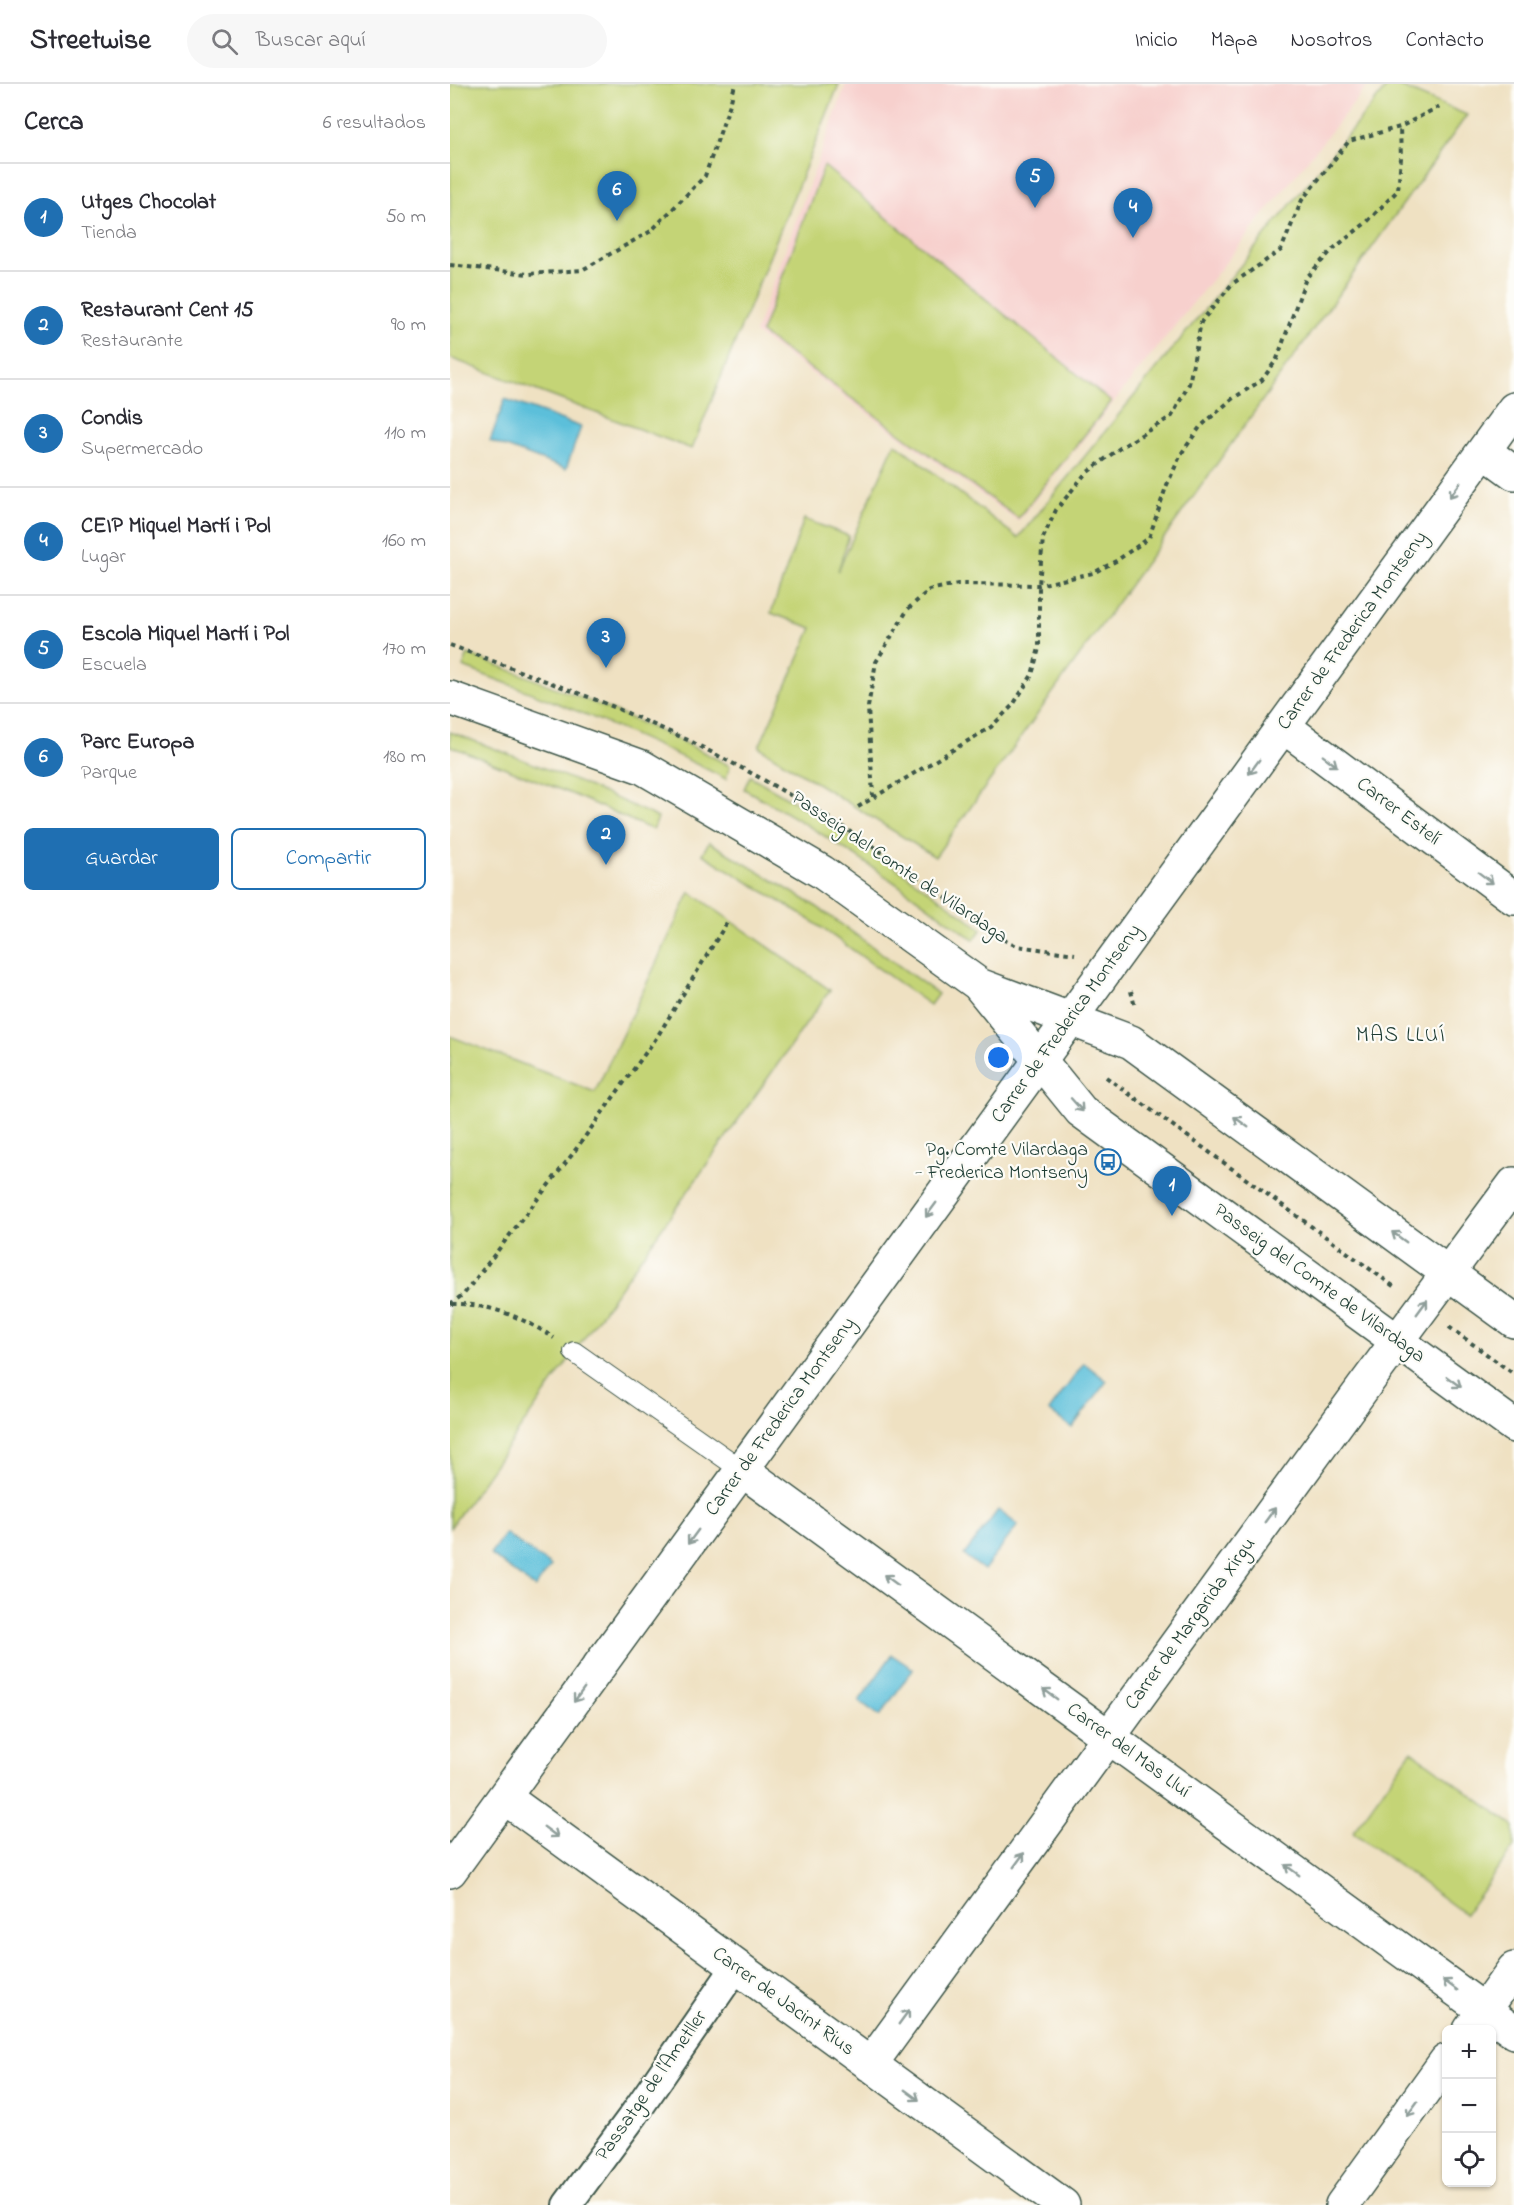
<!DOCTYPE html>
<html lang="es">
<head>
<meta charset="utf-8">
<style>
	:root { --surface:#fff; --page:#f7f7f7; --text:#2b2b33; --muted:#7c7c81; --line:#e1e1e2; --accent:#1f6fb2 }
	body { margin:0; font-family:"Indie Flower",sans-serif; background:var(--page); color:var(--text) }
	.controls { position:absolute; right:18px; bottom:18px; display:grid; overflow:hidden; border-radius:9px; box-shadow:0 2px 4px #0004 }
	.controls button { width:54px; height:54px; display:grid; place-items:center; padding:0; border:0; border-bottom:2px solid var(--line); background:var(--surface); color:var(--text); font:30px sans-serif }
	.you { position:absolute; left:549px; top:974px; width:21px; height:21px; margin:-15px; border:4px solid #fff; border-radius:50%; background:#1a73e8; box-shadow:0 0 0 9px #1a73e833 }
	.badge { display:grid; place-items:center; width:39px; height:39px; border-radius:50%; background:var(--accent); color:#fff; font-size:20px; font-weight:700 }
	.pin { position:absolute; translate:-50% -50px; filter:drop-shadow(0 2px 3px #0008) }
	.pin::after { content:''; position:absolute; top:32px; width:21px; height:18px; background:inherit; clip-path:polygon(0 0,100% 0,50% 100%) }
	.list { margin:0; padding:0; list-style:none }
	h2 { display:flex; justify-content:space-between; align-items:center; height:78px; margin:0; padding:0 24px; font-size:26px }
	h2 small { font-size:20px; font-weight:400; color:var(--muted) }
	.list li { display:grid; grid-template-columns:39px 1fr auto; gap:18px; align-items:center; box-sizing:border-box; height:108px; padding:0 24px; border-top:2px solid var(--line) }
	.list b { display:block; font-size:22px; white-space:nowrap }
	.list p { margin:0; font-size:20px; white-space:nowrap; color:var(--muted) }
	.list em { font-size:20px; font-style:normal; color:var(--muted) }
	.actions { display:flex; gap:12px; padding:18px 24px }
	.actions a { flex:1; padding:14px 0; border:2px solid var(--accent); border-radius:9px; text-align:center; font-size:21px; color:var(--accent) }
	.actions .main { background:var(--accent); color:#fff }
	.icon { flex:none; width:33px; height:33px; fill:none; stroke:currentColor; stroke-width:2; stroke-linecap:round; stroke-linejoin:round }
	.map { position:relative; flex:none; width:1064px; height:2121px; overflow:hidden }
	header { display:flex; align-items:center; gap:36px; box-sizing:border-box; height:84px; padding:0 30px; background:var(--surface); border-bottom:2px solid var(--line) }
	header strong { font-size:28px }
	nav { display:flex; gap:33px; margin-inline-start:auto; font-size:21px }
	.search { width:420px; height:54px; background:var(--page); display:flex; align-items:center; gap:15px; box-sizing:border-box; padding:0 21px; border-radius:33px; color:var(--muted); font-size:22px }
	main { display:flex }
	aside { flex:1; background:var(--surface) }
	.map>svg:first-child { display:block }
	.built { fill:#f7d0cd }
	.green { fill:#c4d476; stroke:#728855; stroke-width:1.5 }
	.water { fill:#5cbfda; stroke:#3e7e87; stroke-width:1.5 }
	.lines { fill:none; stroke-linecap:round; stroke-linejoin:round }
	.service-casing { stroke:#3e5649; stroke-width:22 }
	.pedestrian-casing { stroke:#3e5649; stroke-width:32 }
	.minor-casing { stroke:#3e5649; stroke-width:36 }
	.tertiary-casing { stroke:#3e5649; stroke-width:36 }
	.path { stroke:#3e5649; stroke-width:4; stroke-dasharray:4.5 4.5; stroke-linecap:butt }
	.service { stroke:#fff; stroke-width:20 }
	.pedestrian { stroke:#fff; stroke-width:28 }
	.minor { stroke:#fff; stroke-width:33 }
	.tertiary { stroke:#fff; stroke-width:33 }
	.oneway { stroke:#8f9e9a }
	.labels { text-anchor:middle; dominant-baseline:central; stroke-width:4.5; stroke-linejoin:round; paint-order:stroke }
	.street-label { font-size:20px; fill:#1f3d34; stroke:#fdfcf7 }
	.poi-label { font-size:20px; fill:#1f3d34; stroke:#fdfcf7; text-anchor:end }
	.neighbourhood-label { font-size:21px; letter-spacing:1.5px; fill:#1f3d34; stroke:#fdfcf7 }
</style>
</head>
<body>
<header>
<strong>Streetwise</strong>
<div class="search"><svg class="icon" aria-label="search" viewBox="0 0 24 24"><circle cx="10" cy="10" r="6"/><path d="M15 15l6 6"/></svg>Buscar aquí</div>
<nav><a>Inicio</a><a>Mapa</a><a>Nosotros</a><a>Contacto</a></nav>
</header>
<main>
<aside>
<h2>Cerca<small>6 resultados</small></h2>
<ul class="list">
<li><span class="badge">1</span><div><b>Utges Chocolat</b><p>Tienda</p></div><em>50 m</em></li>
<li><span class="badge">2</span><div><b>Restaurant Cent 15</b><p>Restaurante</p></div><em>90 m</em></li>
<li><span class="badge">3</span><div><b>Condis</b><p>Supermercado</p></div><em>110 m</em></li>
<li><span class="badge">4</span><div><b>CEIP Miquel Martí i Pol</b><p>Lugar</p></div><em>160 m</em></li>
<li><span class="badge">5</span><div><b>Escola Miquel Martí i Pol</b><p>Escuela</p></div><em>170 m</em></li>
<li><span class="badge">6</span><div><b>Parc Europa</b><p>Parque</p></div><em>180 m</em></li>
</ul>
<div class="actions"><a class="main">Guardar</a><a>Compartir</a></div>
</aside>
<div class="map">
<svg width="1064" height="2121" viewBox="0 0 1064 2121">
	<rect width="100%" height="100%" fill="#fdfcf7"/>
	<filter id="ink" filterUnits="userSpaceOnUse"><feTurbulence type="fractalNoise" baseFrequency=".0167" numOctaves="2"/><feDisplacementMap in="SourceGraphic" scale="12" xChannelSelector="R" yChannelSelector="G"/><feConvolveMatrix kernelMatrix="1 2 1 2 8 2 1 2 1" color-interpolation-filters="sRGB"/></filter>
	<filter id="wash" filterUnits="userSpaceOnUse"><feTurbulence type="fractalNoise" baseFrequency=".008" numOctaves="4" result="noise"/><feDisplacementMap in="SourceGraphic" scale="24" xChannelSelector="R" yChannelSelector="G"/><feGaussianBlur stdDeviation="1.35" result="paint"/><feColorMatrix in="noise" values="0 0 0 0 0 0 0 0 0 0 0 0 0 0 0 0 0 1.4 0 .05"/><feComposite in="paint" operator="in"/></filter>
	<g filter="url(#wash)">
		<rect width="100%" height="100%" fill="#efe1c2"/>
		<path class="built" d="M 396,0 L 919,0 L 568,437 L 305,249 Z"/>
		<path class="green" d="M 0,0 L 389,0 L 242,365 L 0,274 Z
			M 939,0 L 944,0 L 1017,31 L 485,773 L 309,663 L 362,544 L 321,529 L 354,435 L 399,452 L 388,487 L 445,359 L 568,454 Z
			M 374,82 L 661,318 L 568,434 L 311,249 Z
			M 18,570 C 107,604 196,637 280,682 L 276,695 C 191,651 102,616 13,583 Z
			M 0,648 C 71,674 140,701 208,734 L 203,746 L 124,711 L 0,662 Z
			M 300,692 C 381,737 457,790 532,845 L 524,856 C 451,801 375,748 294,705 Z
			M 259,758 L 367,823 L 488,910 L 480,921 L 359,835 L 252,770 Z
			M 240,808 L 380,906 L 0,1444 L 0,952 L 145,1008 Z
			M 961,1667 L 1064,1742 L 1064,1763 L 1015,1830 L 903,1748 Z"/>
		<path class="water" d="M 55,315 L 131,343 L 116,385 L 40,357 Z
			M 634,1279 L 657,1297 L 622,1344 L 599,1327 Z
			M 548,1426 L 568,1441 L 534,1486 L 514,1471 Z
			M 55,1449 L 101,1482 L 85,1504 L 40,1470 Z
			M 442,1571 L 463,1585 L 430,1632 L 409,1617 Z"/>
	</g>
	<g filter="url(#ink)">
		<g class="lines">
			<g class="service-casing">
				<path id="service" d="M 124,1268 L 292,1386"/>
			</g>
			<g class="pedestrian-casing">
				<path id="pedestrian" d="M 117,2121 L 185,2029 L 286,1883"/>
			</g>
			<g class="minor-casing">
				<path id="minor" d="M 1034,367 L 1064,389
					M 833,642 L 1064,814
					M 292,1386 L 1064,1948
					M 54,1713 L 613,2121
					M 0,1787 L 1064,325
					M 1020,1946 L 1064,1885
					M 420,1981 L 915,1301 L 1064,1100
					M 892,2121 L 996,1977"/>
			</g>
			<g class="tertiary-casing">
				<path id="tertiary" d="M 0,614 L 192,683 L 372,788 L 528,900 L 631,1027 L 1064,1342
					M 529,901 L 681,958 L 1064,1237"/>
			</g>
			<path class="path" d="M 0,181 L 79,190 L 132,186 L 201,147 L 255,92 L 281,17 L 285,0
				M 0,561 L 157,620 L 240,657 L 305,691 L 368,727 L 439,773 L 556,857 L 567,862 L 625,870
				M 423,713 L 418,623 L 426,578 L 458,525 L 479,506 L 508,500 L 589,501 L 643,489 L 666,477 L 699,454 L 716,403 L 731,370 L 750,343 L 782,315 L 812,296 L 827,275 L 856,194 L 883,165 L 917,138 L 948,106 L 951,74 L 950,43
				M 408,723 L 541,643 L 563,621 L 582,591 L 589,564 L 589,501 L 593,454 L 606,426 L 635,390 L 670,364 L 722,332 L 739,300 L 751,238 L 782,200 L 831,166 L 852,116 L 899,57 L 950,43 L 992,21
				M 681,907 L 685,923
				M 656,993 L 946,1204
				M 0,1220 L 14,1210 L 121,1072 L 207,953 L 279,835
				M 2,1220 C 39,1219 74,1234 104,1254
				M 999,1243 L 1064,1290"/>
			<use href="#service" class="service"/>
			<use href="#pedestrian" class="pedestrian"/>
			<use href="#minor" class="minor"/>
			<use href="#tertiary" class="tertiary"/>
		</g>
		<defs><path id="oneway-shaft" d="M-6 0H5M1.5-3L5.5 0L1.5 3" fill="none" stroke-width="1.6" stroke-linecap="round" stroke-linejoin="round" transform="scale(1.5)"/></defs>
		<g class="oneway">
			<use href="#oneway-shaft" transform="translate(1005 406) rotate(126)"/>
			<use href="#oneway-shaft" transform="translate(880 677) rotate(37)"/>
			<use href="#oneway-shaft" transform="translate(804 683) rotate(126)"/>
			<use href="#oneway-shaft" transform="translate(1036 794) rotate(37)"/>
			<use href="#oneway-shaft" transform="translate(627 1021) rotate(48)"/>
			<use href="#oneway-shaft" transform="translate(791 1038) rotate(-144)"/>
			<use href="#oneway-shaft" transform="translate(481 1126) rotate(126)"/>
			<use href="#oneway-shaft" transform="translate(949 1153) rotate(-144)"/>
			<use href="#oneway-shaft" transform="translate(972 1223) rotate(-54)"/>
			<use href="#oneway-shaft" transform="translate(1004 1298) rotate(36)"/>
			<use href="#oneway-shaft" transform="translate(820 1431) rotate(-54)"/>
			<use href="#oneway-shaft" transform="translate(243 1453) rotate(126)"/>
			<use href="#oneway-shaft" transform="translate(441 1496) rotate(-144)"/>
			<use href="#oneway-shaft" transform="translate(600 1610) rotate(-144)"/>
			<use href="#oneway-shaft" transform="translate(129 1611) rotate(126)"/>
			<use href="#oneway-shaft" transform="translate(101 1748) rotate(36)"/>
			<use href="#oneway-shaft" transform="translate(569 1776) rotate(-54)"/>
			<use href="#oneway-shaft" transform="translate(842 1786) rotate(-144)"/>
			<use href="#oneway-shaft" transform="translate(1000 1901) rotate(-144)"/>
			<use href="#oneway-shaft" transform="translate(454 1933) rotate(-54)"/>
			<use href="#oneway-shaft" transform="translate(462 2011) rotate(36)"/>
			<use href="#oneway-shaft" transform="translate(962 2025) rotate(126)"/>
		</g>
	</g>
	<defs>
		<g id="bus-ring" transform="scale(1.35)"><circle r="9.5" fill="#fdfcf7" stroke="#1f6fb2" stroke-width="1.5"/><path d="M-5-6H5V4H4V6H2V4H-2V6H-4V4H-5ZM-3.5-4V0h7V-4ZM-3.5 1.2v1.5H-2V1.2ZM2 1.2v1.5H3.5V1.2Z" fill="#1f6fb2"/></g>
	</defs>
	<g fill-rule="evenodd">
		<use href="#bus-ring" x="658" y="1078"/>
	</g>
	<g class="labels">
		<g class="street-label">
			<text transform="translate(903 547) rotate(-54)">Carrer de Frederica Montseny</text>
			<text transform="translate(948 728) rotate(37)">Carrer Estelí</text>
			<text transform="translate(449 784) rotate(34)">Passeig del Comte de Vilardaga</text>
			<text transform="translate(617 940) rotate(-54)">Carrer de Frederica Montseny</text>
			<text transform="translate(869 1200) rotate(36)">Passeig del Comte de Vilardaga</text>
			<text transform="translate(331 1333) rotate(-54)">Carrer de Frederica Montseny</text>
			<text transform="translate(741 1540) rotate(-54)">Carrer de Margarida Xirgu</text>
			<text transform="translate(678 1667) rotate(36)">Carrer del Mas Lluí</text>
			<text transform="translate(333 1918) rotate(36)">Carrer de Jacint Rius</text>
			<text transform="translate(202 2002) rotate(-55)">Passatge de l'Ametller</text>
		</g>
		<g class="poi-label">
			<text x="638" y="1066">Pg. Comte Vilardaga<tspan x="638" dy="23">- Frederica Montseny</tspan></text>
		</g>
		<g class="neighbourhood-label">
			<text x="951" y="952">MAS LLUÍ</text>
		</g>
	</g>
</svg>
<div class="controls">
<button>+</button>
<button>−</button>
<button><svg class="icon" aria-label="locate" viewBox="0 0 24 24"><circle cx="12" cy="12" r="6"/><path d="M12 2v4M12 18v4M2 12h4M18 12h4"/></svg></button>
</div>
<div class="you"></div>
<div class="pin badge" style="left:722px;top:1132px">1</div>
<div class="pin badge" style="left:156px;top:781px">2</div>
<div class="pin badge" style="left:156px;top:584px">3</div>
<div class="pin badge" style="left:683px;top:154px">4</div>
<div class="pin badge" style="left:585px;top:124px">5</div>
<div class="pin badge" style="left:167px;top:137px">6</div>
</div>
</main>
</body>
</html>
